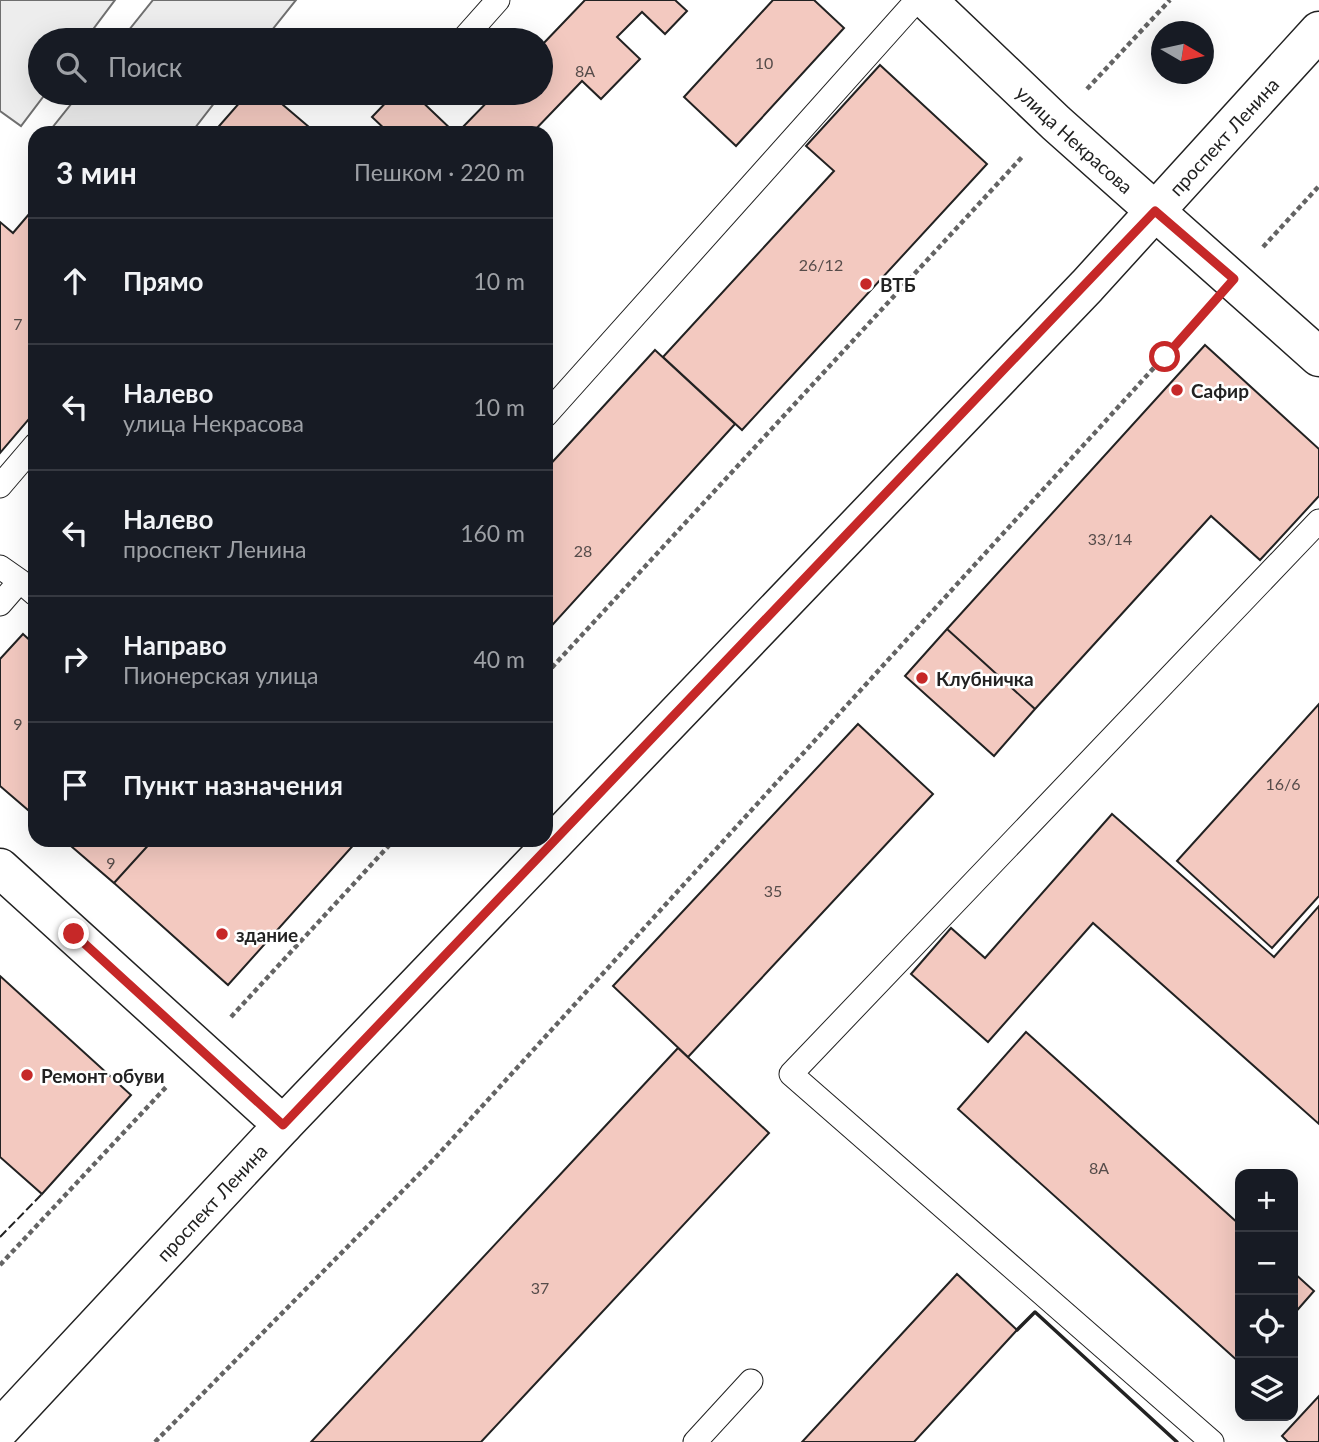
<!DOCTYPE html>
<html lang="ru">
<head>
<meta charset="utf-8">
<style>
	:root { --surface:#171b24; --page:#20242c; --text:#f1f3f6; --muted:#9ea1a6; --line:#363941 }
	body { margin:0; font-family:Lato,sans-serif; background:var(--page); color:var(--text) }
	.controls { position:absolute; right:21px; bottom:21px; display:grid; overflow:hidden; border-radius:14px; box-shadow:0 7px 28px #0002 }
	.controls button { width:63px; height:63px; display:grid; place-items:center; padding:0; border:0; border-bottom:2px solid var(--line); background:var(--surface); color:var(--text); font:35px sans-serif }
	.compass { position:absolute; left:1151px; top:21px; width:63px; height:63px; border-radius:50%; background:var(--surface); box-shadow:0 7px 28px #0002; rotate:99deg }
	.stop { position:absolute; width:21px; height:21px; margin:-16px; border:5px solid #c62828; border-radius:50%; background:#fff }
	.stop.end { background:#c62828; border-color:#fff; box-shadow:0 2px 7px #0008 }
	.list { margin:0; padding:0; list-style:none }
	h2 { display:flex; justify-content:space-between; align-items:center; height:91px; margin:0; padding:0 28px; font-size:30px }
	h2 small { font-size:23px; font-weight:400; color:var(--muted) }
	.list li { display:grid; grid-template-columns:46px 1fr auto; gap:21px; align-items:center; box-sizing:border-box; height:126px; padding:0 28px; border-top:2px solid var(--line) }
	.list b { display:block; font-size:26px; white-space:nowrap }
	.list p { margin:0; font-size:23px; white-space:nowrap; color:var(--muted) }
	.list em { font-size:23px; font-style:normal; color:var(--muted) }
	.icon { flex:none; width:38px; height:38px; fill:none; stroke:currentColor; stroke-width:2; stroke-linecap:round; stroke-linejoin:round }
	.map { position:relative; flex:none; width:1319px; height:1442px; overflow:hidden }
	.search { position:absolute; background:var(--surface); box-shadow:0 7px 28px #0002; left:28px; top:28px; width:525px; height:77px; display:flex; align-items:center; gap:18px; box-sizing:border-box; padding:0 24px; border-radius:38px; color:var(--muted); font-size:26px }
	.panel { position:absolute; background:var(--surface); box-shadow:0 7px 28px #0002; left:28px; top:126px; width:525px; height:721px; border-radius:21px }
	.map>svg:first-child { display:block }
	.parking { fill:#ededed; stroke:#6f6f6f; stroke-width:2 }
	.building { fill:#f3c9c0; stroke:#222; stroke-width:2 }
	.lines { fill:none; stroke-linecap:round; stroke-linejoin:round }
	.lane-casing { stroke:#222; stroke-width:25 }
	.street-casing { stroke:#222; stroke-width:41 }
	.secondary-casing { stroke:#222; stroke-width:41 }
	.primary-casing { stroke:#222; stroke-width:41 }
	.path { stroke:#646464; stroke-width:4.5; stroke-dasharray:5 3.5; stroke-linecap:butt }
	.lane { stroke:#fff; stroke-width:23 }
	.street { stroke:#fff; stroke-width:38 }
	.secondary { stroke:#fff; stroke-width:38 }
	.primary { stroke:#fff; stroke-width:38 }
	.fence { stroke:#222; stroke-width:2; stroke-dasharray:9 3.5; stroke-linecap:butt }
	.wall { stroke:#222; stroke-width:3.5 }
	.route { stroke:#c62828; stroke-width:9 }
	.poi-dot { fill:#c62828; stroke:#fff; stroke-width:2.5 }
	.labels { text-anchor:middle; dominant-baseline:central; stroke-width:5; stroke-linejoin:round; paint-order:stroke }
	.number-label { font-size:16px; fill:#564c4a }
	.street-label { font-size:19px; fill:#222; stroke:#fff }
	.poi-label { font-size:19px; font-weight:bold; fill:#222; stroke:#fff; text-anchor:start }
</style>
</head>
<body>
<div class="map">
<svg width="1319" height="1442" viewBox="0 0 1319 1442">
	<rect width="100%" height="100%" fill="#fff"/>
	<path class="parking" d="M 0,0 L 115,0 L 85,40 L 40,40 L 40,93 L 46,93 L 21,126 L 0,111 Z
		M 153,0 L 296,0 L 264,40 L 121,40 Z
		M 80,93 L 222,93 L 191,133 L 48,133 Z"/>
	<path class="building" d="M 585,0 L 675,0 L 687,11 L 665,34 L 642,12 L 617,37 L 640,59 L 601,99 L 582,81 L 532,133 L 457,133 L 496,93 L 541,93 L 541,46 Z
		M 773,0 L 814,0 L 844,28 L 736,146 L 684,97 Z
		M 880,65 L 987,164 L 742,430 L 663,357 L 834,171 L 806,146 Z
		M 248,93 L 269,93 L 316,133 L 213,133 Z
		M 395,93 L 413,93 L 455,133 L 389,133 L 372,117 Z
		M 35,207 L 35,412 L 0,453 L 0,222 L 13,233 Z
		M 1205,345 L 1319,449 L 1319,496 L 1260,560 L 1211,516 L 1035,709 L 947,629 Z
		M 655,350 L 735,424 L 546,632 L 546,469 Z
		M 947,629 L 1035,709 L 994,756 L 905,676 Z
		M 23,634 L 35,645 L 35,816 L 0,786 L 0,659 Z
		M 1319,704 L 1319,896 L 1272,948 L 1177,861 Z
		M 858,724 L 933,794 L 688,1057 L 613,986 Z
		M 1112,814 L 1274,957 L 1319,906 L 1319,1124 L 1093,923 L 988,1042 L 911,974 L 951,928 L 985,958 Z
		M 64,840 L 153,840 L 114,883 Z
		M 153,840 L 358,840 L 228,985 L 114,883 Z
		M 0,976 L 131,1095 L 42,1194 L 0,1157 Z
		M 1026,1032 L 1240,1225 L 1240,1363 L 958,1109 Z
		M 678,1048 L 769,1133 L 481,1442 L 311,1442 Z
		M 1293,1272 L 1314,1291 L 1293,1315 Z
		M 957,1274 L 1017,1330 L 914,1442 L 802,1442 Z
		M 1319,1396 L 1319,1442 L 1288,1442 L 1282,1436 Z"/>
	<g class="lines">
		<g class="lane-casing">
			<path id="lane" d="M 466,36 L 498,0
				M 546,415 L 917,0
				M 0,486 L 35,445
				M 0,567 L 20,581
				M 0,604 L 20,581 L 35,594
				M 695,1442 L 751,1381
				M 1212,1442 L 791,1074 L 1319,521"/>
		</g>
		<g class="street-casing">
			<path id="street" d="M 0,868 L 283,1125"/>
		</g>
		<g class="secondary-casing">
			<g id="secondary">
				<path id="s1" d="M 927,0 L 1056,123 L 1319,357"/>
			</g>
		</g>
		<g class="primary-casing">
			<g id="primary">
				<path id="s2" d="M 0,1429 L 283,1125 L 1087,286 L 1319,31"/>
			</g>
		</g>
		<path class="path" d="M 1087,89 L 1170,0
			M 1263,247 L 1319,186
			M 546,674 L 1023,156
			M 231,1017 L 394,840
			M 0,1265 L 168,1085
			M 155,1442 L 435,1158 L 1201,316"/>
		<use href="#lane" class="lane"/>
		<use href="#street" class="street"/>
		<use href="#secondary" class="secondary"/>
		<use href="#primary" class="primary"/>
		<path class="fence" d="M 0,1237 L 42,1194"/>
		<path class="wall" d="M 1017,1330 L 1035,1312 L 1177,1442"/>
	</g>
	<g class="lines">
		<path class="route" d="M 74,934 L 283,1125 L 1155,211 L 1234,279 L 1165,357"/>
	</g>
	<g class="poi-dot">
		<circle cx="866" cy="284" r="7"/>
		<circle cx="1177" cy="390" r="7"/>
		<circle cx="922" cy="678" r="7"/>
		<circle cx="222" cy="934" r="7"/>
		<circle cx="27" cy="1075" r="7"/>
	</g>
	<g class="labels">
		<g class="number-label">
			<text x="764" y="62">10</text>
			<text x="585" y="70">8А</text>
			<text x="821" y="264">26/12</text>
			<text x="18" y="323">7</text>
			<text x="1110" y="538">33/14</text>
			<text x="583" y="550">28</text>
			<text x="18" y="723">9</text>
			<text x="1283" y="783">16/6</text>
			<text x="111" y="862">9</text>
			<text x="773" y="890">35</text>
			<text x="1099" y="1167">8А</text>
			<text x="540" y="1287">37</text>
		</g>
		<g class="street-label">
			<text stroke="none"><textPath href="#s2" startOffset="1780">проспект Ленина</textPath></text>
			<text stroke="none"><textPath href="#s1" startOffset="203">улица Некрасова</textPath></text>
			<text stroke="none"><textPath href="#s2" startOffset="310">проспект Ленина</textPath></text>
		</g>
		<g class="poi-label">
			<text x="880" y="284">ВТБ</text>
			<text x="1191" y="390">Сафир</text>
			<text x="936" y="678">Клубничка</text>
			<text x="236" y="934">здание</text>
			<text x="41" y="1075">Ремонт обуви</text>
		</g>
	</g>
</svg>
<div class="controls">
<button>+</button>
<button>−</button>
<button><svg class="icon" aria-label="locate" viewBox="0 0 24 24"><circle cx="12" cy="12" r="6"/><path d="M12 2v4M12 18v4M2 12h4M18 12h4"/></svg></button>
<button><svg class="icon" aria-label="layers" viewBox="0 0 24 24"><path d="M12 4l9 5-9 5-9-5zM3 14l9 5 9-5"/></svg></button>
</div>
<svg class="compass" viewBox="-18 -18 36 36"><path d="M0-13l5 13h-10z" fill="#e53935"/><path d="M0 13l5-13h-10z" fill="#9ea1a6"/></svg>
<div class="stop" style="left:1165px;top:357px"></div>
<div class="stop end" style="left:74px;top:934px"></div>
<div class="search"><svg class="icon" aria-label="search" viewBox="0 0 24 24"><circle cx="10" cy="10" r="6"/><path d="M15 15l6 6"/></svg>Поиск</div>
<section class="panel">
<h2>3 мин<small>Пешком · 220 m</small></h2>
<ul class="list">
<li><svg class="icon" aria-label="ahead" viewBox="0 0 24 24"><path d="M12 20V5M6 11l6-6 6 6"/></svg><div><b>Прямо</b></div><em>10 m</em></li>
<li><svg class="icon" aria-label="left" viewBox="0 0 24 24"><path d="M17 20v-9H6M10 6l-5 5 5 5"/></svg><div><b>Налево</b><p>улица Некрасова</p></div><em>10 m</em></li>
<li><svg class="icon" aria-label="left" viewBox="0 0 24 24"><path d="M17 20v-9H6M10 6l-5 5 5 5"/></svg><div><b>Налево</b><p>проспект Ленина</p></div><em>160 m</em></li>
<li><svg class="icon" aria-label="right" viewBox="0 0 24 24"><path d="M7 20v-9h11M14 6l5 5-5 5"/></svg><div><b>Направо</b><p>Пионерская улица</p></div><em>40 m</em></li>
<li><svg class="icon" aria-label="arrive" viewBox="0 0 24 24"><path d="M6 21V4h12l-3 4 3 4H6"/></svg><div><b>Пункт назначения</b></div></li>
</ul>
</section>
</div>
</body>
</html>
